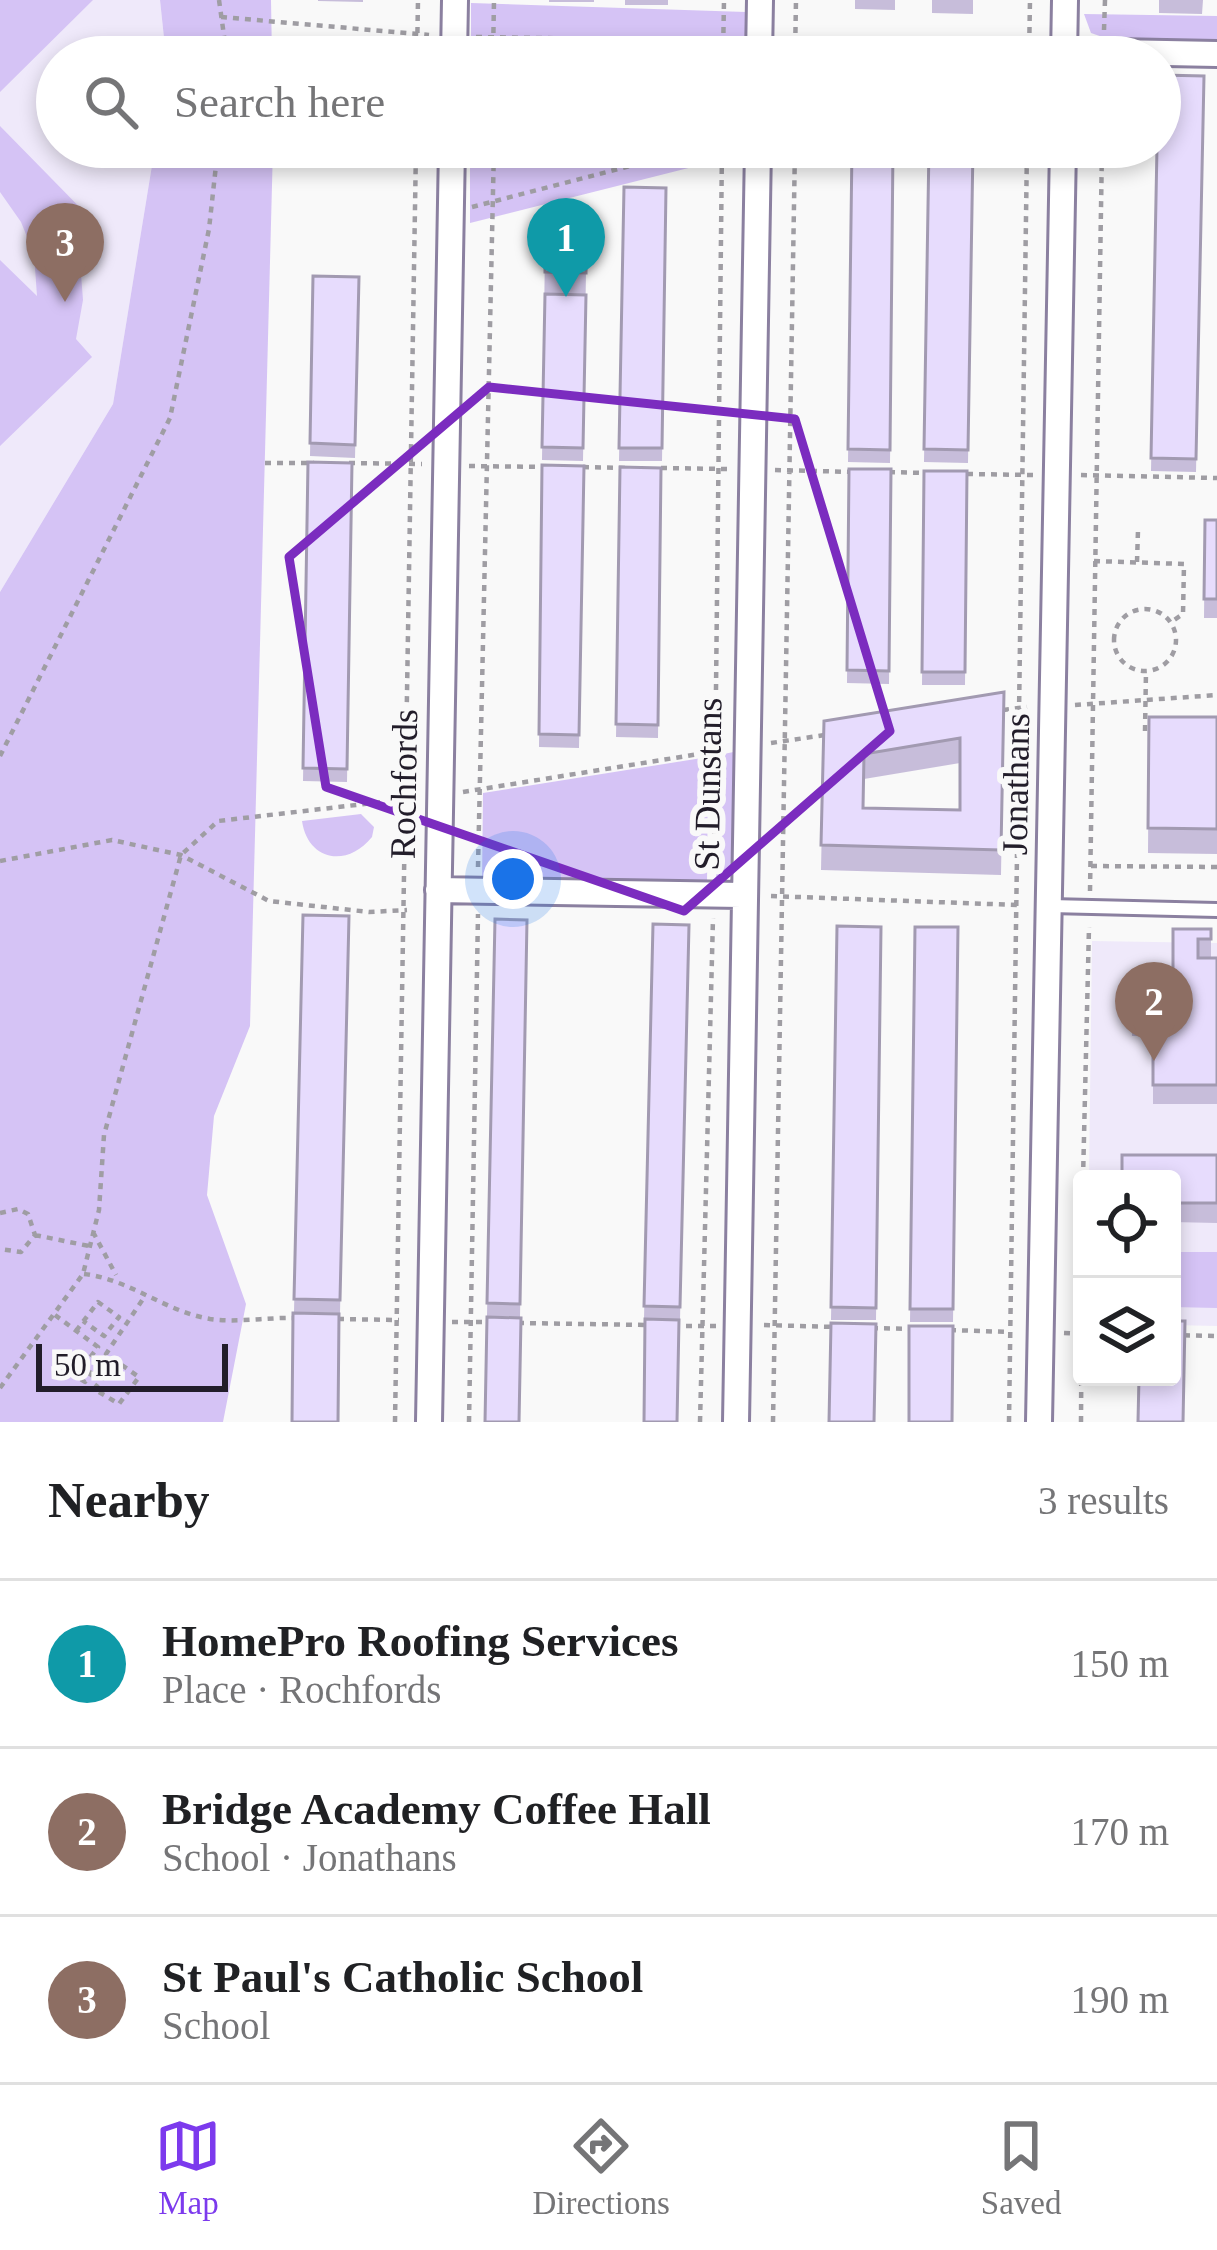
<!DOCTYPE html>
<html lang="en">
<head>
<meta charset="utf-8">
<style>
	:root { --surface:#fff; --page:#f6f6f6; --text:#202124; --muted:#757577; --line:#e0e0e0; --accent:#7c3aed }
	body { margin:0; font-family:Georgia,serif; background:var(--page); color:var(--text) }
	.controls { position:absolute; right:36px; bottom:36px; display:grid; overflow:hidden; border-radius:12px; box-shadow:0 6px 18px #0003 }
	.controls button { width:108px; height:108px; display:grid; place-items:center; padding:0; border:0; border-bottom:3px solid var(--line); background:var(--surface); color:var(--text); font:60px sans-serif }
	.scale { position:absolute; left:36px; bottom:30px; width:192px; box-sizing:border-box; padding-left:12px; border:6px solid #221d2a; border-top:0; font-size:33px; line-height:42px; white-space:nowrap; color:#221d2a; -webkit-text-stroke:9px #f9f9f9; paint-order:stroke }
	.you { position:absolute; left:513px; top:879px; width:42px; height:42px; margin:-30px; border:9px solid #fff; border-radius:50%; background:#1a73e8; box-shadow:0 0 0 18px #1a73e833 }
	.badge { display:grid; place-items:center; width:78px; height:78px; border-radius:50%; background:var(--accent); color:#fff; font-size:39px; font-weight:700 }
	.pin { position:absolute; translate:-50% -99px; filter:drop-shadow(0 3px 6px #0008) }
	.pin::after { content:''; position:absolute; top:63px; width:42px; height:36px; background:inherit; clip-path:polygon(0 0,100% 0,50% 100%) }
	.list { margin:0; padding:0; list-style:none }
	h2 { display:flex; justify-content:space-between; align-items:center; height:156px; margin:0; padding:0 48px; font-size:51px }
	h2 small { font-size:39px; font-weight:400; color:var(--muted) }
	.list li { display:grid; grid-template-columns:78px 1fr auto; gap:36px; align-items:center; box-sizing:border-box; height:168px; padding:0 48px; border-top:3px solid var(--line) }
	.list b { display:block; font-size:45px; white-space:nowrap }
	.list p { margin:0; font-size:39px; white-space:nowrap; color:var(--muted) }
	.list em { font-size:39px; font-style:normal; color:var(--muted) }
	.icon { flex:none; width:66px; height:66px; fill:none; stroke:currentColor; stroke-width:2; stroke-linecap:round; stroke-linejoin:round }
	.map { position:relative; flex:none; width:1217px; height:1422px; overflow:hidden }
	.search { position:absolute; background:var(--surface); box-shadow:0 6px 18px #0003; left:36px; right:36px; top:36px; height:132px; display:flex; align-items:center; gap:30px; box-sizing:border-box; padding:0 42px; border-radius:66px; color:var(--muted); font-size:45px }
	.sheet { height:660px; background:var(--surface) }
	nav { display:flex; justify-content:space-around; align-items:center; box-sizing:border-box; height:168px; border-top:3px solid var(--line); background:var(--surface); font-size:33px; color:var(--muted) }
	nav a { display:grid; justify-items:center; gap:6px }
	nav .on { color:var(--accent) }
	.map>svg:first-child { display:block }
	.built { fill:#efe9fa }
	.green { fill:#d5c3f5 }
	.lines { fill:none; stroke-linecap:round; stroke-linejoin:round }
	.lane-casing { stroke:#8b80a0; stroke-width:18 }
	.street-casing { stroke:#8b80a0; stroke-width:30 }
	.path { stroke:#9f9da3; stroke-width:4.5; stroke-dasharray:6 6; stroke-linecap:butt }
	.lane { stroke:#fff; stroke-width:12 }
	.street { stroke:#fff; stroke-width:24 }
	.wall { fill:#c7bdda; fill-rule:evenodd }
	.building { fill:#e7dcfd; stroke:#a29ab1; stroke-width:3; fill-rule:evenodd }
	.marked { fill:none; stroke:#7b2cbf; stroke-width:9; stroke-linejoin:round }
	.labels { text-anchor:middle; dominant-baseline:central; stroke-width:12; stroke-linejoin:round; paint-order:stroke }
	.street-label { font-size:36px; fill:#221d2a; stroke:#f9f9f9 }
</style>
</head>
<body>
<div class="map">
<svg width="1217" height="1422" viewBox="0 0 1217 1422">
	<rect width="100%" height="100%" fill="#f9f9f9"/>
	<path class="built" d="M 0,0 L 160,0 L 166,57 L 57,57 L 57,147 L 155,147 L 113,404 L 0,592 Z
		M 1092,941 L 1217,943 L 1217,1326 L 1172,1325 L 1172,1179 L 1089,1179 Z"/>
	<path class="green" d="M 0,0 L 93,0 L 0,92 Z
		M 160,0 L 271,0 L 272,57 L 166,57 Z
		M 471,3 L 746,12 L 745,57 L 471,57 Z
		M 1084,14 L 1217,16 L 1217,41 L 1114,41 L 1091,33 Z
		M 0,126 L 99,227 L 79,248 L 83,300 L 76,339 L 92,357 L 0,446 L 0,260 L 37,296 L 34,254 L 21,222 L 0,192 Z
		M 155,147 L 273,147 L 250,1026 L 214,1116 L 207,1195 L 246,1304 L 223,1422 L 0,1422 L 0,592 L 113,404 Z
		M 470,147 L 744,147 L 744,154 L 470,223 Z
		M 739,751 C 739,790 754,865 716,887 L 718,755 Z
		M 708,757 L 707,888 L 482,884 L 483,793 Z
		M 361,814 L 374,827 L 372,837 C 347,868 308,861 302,821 Z
		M 1172,1252 L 1217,1252 L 1217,1308 L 1172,1307 Z"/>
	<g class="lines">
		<g class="lane-casing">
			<path id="lane" d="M 1050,906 L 1217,910"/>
		</g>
		<g class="street-casing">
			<path id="street" d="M 1064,51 L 1217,54
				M 454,57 L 455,0
				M 759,57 L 760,0
				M 1064,57 L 1065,0
				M 438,890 L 741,895
				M 429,1422 L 452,147
				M 736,1422 L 758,147
				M 1039,1422 L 1063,147"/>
		</g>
		<path class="path" d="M 219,0 L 227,57
			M 221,17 L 429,35
			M 1104,30 L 1105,0
			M 476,37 L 735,41
			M 782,41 L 1041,50
			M 417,57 L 418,0
			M 493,57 L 494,0
			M 723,57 L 724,0
			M 795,57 L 796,0
			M 1029,57 L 1030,0
			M 472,207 L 703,147
			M 265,463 L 314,463
			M 349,463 L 422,464
			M 469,466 L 548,467
			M 583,467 L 626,468
			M 661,468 L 728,469
			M 775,470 L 854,472
			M 889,472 L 926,473
			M 967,474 L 1034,475
			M 1081,475 L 1217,478
			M 1094,561 L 1184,564 L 1183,614 L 1171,622
			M 1137,562 L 1138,530
			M1114 640a31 31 0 1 1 62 0a31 31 0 1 1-62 0Z
			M 1075,705 L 1217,695
			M 1003,710 L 1027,707
			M 1145,731 L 1146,671
			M 771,743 L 825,735
			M 0,756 L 170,418 L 209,229 L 218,147
			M 463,792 L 724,750
			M 0,861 L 112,840 L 181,855 L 269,901 L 369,912 L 407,910
			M 1091,866 L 1217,867
			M 478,867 L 494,147
			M 714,870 L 722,147
			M 1090,891 L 1102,147
			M 771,896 L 1017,905
			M 1083,1179 L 1089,927
			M 0,1213 L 18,1209 L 28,1214 L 35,1235 L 21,1252 L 0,1249
			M 93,1232 L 116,1275
			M 35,1235 L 89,1246
			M 84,1274 C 129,1279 164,1311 210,1319 C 236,1323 269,1317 297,1318
			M 55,1315 L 98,1347 L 76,1376 L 85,1382 L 99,1362 L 109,1370 L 94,1389 L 119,1404 L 139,1377 L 106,1354 L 143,1299
			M 338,1319 L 399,1320
			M 452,1322 L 488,1322
			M 518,1323 L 650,1325
			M 764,1325 L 836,1327
			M 674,1326 L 716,1326
			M 872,1328 L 914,1329
			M 950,1330 L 1010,1332
			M 76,1331 L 98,1302 L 119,1317 L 104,1336 L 83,1321
			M 1064,1333 L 1082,1334
			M 1172,1335 L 1217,1336
			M 0,1388 L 83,1274 L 99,1210 L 104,1135 L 181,855 L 218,821 L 416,798
			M 395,1422 L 416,147
			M 469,1422 L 478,914
			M 700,1422 L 713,918
			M 773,1422 L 795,147
			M 1009,1422 L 1027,147
			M 1081,1422 L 1082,1255"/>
		<use href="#lane" class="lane"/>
		<use href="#street" class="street"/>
	</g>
	<path class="wall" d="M 318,0 L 363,0 L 363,2 L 318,1 Z
		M 549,0 L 594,0 L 594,2 L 549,2 Z
		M 625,0 L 668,0 L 668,5 L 625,5 Z
		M 855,0 L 895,0 L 895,10 L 855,9 Z
		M 932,0 L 973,0 L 973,14 L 932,13 Z
		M 1159,0 L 1203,0 L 1202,14 L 1159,13 Z
		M 1204,76 L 1196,472 L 1151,471 L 1157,147 Z
		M 313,147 L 360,147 L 360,155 L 313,155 Z
		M 852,147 L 894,147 L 890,463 L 848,462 Z
		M 929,147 L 973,147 L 968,463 L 924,462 Z
		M 624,187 L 666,188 L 662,461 L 619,461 Z
		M 587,208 L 583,461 L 542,460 L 545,250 Z
		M 313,276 L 359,277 L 355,458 L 310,456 Z
		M 308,462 L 352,463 L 347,782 L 303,781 Z
		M 542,465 L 584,466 L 579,748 L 539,747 Z
		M 620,467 L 661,468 L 658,738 L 616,737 Z
		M 849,469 L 891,469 L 889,684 L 847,683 Z
		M 924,471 L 967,471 L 965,685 L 922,685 Z
		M 1205,520 L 1217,520 L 1217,618 L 1204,618 Z
		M 1004,692 L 1001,875 L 821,870 L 824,721 ZM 960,763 L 960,810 L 863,808 L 864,779 Z
		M 1149,717 L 1217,717 L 1217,854 L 1148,853 Z
		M 303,915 L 349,916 L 340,1313 L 294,1312 Z
		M 495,919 L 527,920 L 520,1317 L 487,1316 Z
		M 653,924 L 689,925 L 680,1320 L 644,1319 Z
		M 837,926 L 881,927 L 876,1320 L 831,1320 Z
		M 915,927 L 958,927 L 953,1322 L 910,1322 Z
		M 1173,929 L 1211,929 L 1211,958 L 1217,958 L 1217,1104 L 1153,1104 L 1153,1036 L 1132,1036 L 1132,989 L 1173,989 Z
		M 1217,1155 L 1217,1223 L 1172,1222 L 1172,1179 Z"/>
	<path class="building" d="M 1160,75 L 1204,76 L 1196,459 L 1151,458 L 1157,147 L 1160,147 Z
		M 852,147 L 893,147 L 890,450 L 848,449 Z
		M 929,147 L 973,147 L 968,450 L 924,449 Z
		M 624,187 L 666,188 L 662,448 L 619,448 Z
		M 546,207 L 587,208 L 586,273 L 586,251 L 546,250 Z
		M 545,250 L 586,251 L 586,273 L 545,272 Z
		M 313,276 L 359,277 L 355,445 L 310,443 Z
		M 545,294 L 586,295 L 583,448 L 542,447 Z
		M 308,462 L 352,463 L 347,769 L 303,768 Z
		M 542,465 L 584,466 L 579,735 L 539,734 Z
		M 620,467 L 661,468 L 658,725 L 616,724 Z
		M 849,469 L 891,469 L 889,671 L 847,670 Z
		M 924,471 L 967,471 L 965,672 L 922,672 Z
		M 1205,520 L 1217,520 L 1217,599 L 1204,599 Z
		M 1004,692 L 1001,850 L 821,845 L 824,721 ZM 960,738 L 960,810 L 863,808 L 864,754 Z
		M 1149,717 L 1217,717 L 1217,829 L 1148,828 Z
		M 303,915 L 349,916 L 340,1300 L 294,1299 Z
		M 495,919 L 527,920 L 520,1304 L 487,1303 Z
		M 653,924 L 689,925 L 680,1307 L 644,1306 Z
		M 837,926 L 881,927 L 876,1308 L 831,1307 Z
		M 915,927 L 958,927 L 953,1309 L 910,1309 Z
		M 1173,929 L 1211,929 L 1211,939 L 1198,939 L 1198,958 L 1217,958 L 1217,1085 L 1153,1085 L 1153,1017 L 1132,1017 L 1132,989 L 1181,989 L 1181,981 L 1173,981 Z
		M 1122,1155 L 1217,1155 L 1217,1203 L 1172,1203 L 1172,1179 L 1122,1179 Z
		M 293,1313 L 339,1314 L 338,1422 L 292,1422 Z
		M 487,1317 L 521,1318 L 519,1422 L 485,1422 Z
		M 645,1319 L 679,1320 L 677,1422 L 644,1422 Z
		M 1172,1321 L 1185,1321 L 1183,1422 L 1138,1422 L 1139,1377 L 1172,1377 Z
		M 831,1323 L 876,1324 L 874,1422 L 829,1422 Z
		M 909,1326 L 953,1326 L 952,1422 L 909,1422 Z"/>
	<path class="marked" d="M 489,387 L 795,419 L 890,731 L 684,911 L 326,787 L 289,557 Z"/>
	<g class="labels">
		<g class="street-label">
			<text transform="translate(404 784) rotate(-89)">Rochfords</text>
			<text transform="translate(708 784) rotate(-89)">St Dunstans</text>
			<text transform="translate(1016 784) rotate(-89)">Jonathans</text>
		</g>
	</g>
</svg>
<div class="controls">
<button><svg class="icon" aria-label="locate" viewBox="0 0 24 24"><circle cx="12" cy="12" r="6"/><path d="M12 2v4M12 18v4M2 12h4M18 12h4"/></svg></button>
<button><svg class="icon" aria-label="layers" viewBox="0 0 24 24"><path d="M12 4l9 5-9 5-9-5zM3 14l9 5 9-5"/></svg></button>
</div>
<div class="scale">50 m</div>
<div class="you"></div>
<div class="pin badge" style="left:566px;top:297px;background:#0f9aa8">1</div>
<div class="pin badge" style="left:1154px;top:1061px;background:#8d6e63">2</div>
<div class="pin badge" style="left:65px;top:302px;background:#8d6e63">3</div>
<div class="search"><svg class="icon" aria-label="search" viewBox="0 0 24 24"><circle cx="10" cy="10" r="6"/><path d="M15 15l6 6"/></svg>Search here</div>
</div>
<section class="sheet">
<h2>Nearby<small>3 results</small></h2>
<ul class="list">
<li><span class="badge" style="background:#0f9aa8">1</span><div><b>HomePro Roofing Services</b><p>Place · Rochfords</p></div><em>150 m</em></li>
<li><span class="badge" style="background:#8d6e63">2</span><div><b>Bridge Academy Coffee Hall</b><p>School · Jonathans</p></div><em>170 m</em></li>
<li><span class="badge" style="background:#8d6e63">3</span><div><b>St Paul's Catholic School</b><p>School</p></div><em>190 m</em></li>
</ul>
</section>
<nav>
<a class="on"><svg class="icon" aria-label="map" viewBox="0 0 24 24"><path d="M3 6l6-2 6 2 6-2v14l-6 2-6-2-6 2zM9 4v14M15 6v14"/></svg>Map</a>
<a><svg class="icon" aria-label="directions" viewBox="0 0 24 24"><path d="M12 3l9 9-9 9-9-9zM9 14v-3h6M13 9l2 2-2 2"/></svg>Directions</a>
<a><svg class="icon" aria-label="saved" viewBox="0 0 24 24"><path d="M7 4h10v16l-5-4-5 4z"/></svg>Saved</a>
</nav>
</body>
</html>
